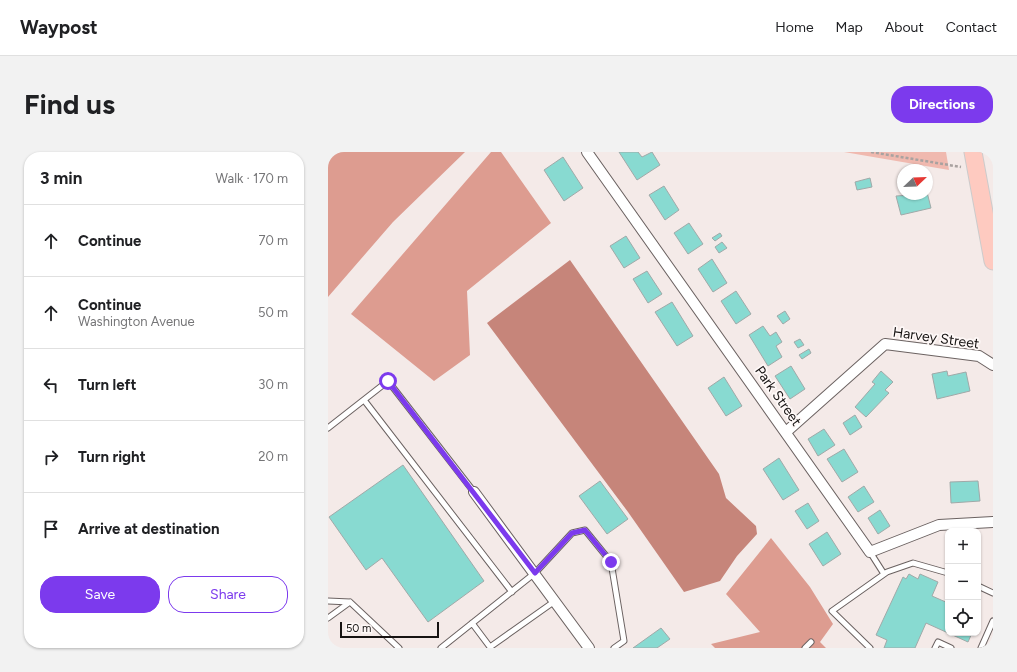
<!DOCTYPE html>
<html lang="en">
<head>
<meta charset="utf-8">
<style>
	:root { --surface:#fff; --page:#f2f2f2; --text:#202124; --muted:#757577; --line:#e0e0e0; --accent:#7c3aed }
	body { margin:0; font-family:Figtree,sans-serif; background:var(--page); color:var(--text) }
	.controls { position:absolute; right:12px; bottom:12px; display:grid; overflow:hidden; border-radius:8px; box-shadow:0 1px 3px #0004 }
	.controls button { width:36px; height:36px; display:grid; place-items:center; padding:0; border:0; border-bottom:1px solid var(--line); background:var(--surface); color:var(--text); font:20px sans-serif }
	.compass { position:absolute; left:569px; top:12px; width:36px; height:36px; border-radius:50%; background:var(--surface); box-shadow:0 1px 3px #0004; rotate:67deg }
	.scale { position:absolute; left:12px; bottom:10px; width:99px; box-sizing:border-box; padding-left:4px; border:2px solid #161312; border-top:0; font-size:11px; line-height:14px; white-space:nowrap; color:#161312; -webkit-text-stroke:3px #fef8f7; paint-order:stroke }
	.stop { position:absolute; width:12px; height:12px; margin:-9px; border:3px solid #7c3aed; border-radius:50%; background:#fff }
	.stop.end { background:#7c3aed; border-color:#fff; box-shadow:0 1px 4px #0008 }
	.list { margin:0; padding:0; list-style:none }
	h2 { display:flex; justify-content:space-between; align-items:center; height:52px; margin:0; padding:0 16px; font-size:17px }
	h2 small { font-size:13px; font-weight:400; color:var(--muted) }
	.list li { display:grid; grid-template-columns:26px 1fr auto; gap:12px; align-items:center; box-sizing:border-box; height:72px; padding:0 16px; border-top:1px solid var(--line) }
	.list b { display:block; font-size:15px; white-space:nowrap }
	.list p { margin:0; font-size:13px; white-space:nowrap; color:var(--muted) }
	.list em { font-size:13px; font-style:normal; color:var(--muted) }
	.actions { display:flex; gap:8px; padding:12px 16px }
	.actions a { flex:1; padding:9px 0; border:1px solid var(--accent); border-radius:16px; text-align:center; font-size:14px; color:var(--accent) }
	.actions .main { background:var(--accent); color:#fff }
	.icon { flex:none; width:22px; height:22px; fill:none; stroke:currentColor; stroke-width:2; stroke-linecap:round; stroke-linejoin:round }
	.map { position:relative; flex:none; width:665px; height:496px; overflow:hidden; border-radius:16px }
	header { display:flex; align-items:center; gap:24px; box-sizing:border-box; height:56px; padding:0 20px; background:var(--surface); border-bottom:1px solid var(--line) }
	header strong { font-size:19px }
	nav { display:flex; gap:22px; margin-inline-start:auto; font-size:14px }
	.intro { display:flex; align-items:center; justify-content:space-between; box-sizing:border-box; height:96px; padding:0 24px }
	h1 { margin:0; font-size:28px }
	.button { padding:10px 18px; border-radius:16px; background:var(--accent); color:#fff; font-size:14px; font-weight:700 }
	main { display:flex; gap:24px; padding:0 24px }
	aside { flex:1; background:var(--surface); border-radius:16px; box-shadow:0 1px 3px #0004 }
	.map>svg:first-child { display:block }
	.green { fill:#f0b9af }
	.forest { fill:#dd9c90 }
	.water { fill:#c6857a }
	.building { fill:#88dad1; stroke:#a0a9a8 }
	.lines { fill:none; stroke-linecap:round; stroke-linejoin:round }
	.service-casing { stroke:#6b6261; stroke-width:7 }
	.minor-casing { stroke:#6b6261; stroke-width:12 }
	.trunk-casing { stroke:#cccbcb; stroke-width:19 }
	.path { stroke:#a9a2a0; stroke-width:2.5; stroke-dasharray:3 2; stroke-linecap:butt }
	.service { stroke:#fff; stroke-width:5 }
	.minor { stroke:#fff; stroke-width:10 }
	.trunk { stroke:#fecac0; stroke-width:17 }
	.route { stroke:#7c3aed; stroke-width:5 }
	.labels { text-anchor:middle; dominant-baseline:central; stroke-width:3.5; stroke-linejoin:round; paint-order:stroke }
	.street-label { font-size:14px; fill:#161312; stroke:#fef8f7 }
</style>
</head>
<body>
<header>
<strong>Waypost</strong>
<nav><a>Home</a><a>Map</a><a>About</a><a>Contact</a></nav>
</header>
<div class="intro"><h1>Find us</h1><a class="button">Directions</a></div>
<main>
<aside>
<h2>3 min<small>Walk · 170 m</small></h2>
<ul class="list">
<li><svg class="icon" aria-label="ahead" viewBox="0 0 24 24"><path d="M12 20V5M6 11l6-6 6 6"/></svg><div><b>Continue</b></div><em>70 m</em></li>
<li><svg class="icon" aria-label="ahead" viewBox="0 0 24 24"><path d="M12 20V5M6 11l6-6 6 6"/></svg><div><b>Continue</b><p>Washington Avenue</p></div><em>50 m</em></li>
<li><svg class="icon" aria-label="left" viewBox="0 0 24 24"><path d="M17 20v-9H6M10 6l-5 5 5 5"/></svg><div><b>Turn left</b></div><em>30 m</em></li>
<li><svg class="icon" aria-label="right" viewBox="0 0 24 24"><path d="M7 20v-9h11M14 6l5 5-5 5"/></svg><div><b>Turn right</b></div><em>20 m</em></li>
<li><svg class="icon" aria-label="arrive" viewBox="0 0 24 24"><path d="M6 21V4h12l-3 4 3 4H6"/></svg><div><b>Arrive at destination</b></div></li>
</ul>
<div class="actions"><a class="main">Save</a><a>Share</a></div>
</aside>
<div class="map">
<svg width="665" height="496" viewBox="0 0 665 496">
	<rect width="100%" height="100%" fill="#f4eae8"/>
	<path class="green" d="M 516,0 L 618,0 L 621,18 Z"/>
	<path class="forest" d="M 0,0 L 137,0 L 65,70 L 0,145 Z
		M 163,0 L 173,0 L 223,71 L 139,139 L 142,203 L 106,229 L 23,162 Z
		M 443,386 L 482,435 L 505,472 L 492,490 L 498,496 L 387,496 L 383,492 L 432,480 L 398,442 Z"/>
	<path class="water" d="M 242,108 L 391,322 L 398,346 L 428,374 L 429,382 L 409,404 L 392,429 L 356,440 L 300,360 L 159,171 Z"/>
	<path class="building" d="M 291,0 L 310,0 L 314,5 L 324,0 L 332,13 L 309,28 Z
		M 235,5 L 255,36 L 236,49 L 216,18 Z
		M 542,26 L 544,35 L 529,38 L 527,30 Z
		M 336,34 L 351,58 L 337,68 L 321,43 Z
		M 599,40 L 603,56 L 573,63 L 568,44 L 599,42 Z
		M 361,71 L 375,92 L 360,102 L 346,81 Z
		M 392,81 L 394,84 L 387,89 L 384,86 Z
		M 298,84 L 312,106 L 296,116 L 282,94 Z
		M 394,90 L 399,96 L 391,101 L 387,95 Z
		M 384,107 L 399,131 L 385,140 L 370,117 Z
		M 319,119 L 334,142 L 320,151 L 305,127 Z
		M 408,139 L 423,162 L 408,172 L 393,149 Z
		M 344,150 L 365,184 L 349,194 L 327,160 Z
		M 457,159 L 462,167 L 455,172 L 449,164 Z
		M 435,174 L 442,184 L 448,180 L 454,190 L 448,194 L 454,205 L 440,214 L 421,183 Z
		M 472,187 L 476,193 L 470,196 L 466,190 Z
		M 481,197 L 483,201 L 474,207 L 471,203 Z
		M 463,214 L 477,237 L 462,247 L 447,224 Z
		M 553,219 L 565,230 L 557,238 L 561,241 L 538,265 L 527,255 L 547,232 L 544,230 Z
		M 619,219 L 620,224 L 638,220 L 642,239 L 609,247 L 604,222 Z
		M 396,225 L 414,254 L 398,264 L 380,236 Z
		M 527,263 L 534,275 L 522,283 L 515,271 Z
		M 496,277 L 507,293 L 490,304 L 480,287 Z
		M 516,297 L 530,320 L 514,330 L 499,307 Z
		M 451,306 L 471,338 L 455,348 L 435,317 Z
		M 75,313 L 156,429 L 100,470 L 54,406 L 38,418 L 1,365 Z
		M 272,329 L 300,367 L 279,382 L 251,344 Z
		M 650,329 L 652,349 L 623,351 L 622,330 Z
		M 536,334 L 546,350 L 530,360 L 520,345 Z
		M 480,351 L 491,369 L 479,377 L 467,359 Z
		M 552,358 L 562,374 L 550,382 L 540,366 Z
		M 499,380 L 513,402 L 495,414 L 481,392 Z
		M 581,422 L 590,427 L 592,422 L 610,430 L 604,444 L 620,451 L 620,481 L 644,481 L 640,490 L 598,471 L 587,496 L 556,496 L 559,488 L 548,483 L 575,425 L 578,427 Z
		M 333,476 L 342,487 L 329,496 L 305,496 Z"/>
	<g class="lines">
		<g class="service-casing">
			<path id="service" d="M 36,248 L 184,440
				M 0,276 L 60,229 L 146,340
				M 542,400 L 556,422
				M 650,434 L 665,441
				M 0,449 L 22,450 L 71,496
				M 0,466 L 22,450
				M 144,471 L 162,495 L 227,449
				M 113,496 L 207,421 L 244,381 L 257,378 L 283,410 L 296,489 L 286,496
				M 477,496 L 483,490
				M 542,496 L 504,459 L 559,420 L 585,411 L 620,421
				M 607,496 L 610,490 L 623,496
				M 653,496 L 665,469"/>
		</g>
		<g class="minor-casing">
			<path id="minor" d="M 259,0 L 542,400 L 611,373 L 665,370
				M 458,280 L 557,192 L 651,204 L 665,213
				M 146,340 L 261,496"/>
		</g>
		<g class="trunk-casing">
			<path id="trunk" d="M 645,0 L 665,109"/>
		</g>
		<path class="path" d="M 543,0 L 633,15"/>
		<use href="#service" class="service"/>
		<use href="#minor" class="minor"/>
		<use href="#trunk" class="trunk"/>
	</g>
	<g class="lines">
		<path class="route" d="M 60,229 L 207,421 L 244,381 L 257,378 L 283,410"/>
	</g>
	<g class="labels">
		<g class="street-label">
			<text transform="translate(608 186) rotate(8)">Harvey Street</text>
			<text transform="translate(450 244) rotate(55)">Park Street</text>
		</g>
	</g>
</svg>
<div class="controls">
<button>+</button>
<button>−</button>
<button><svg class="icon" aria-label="locate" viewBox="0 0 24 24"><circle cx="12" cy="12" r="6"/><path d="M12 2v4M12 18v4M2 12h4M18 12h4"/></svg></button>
</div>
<svg class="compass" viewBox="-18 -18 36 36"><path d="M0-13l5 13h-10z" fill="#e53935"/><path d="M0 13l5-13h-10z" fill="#757577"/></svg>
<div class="scale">50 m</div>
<div class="stop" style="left:60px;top:229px"></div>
<div class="stop end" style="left:283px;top:410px"></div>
</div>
</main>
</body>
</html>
